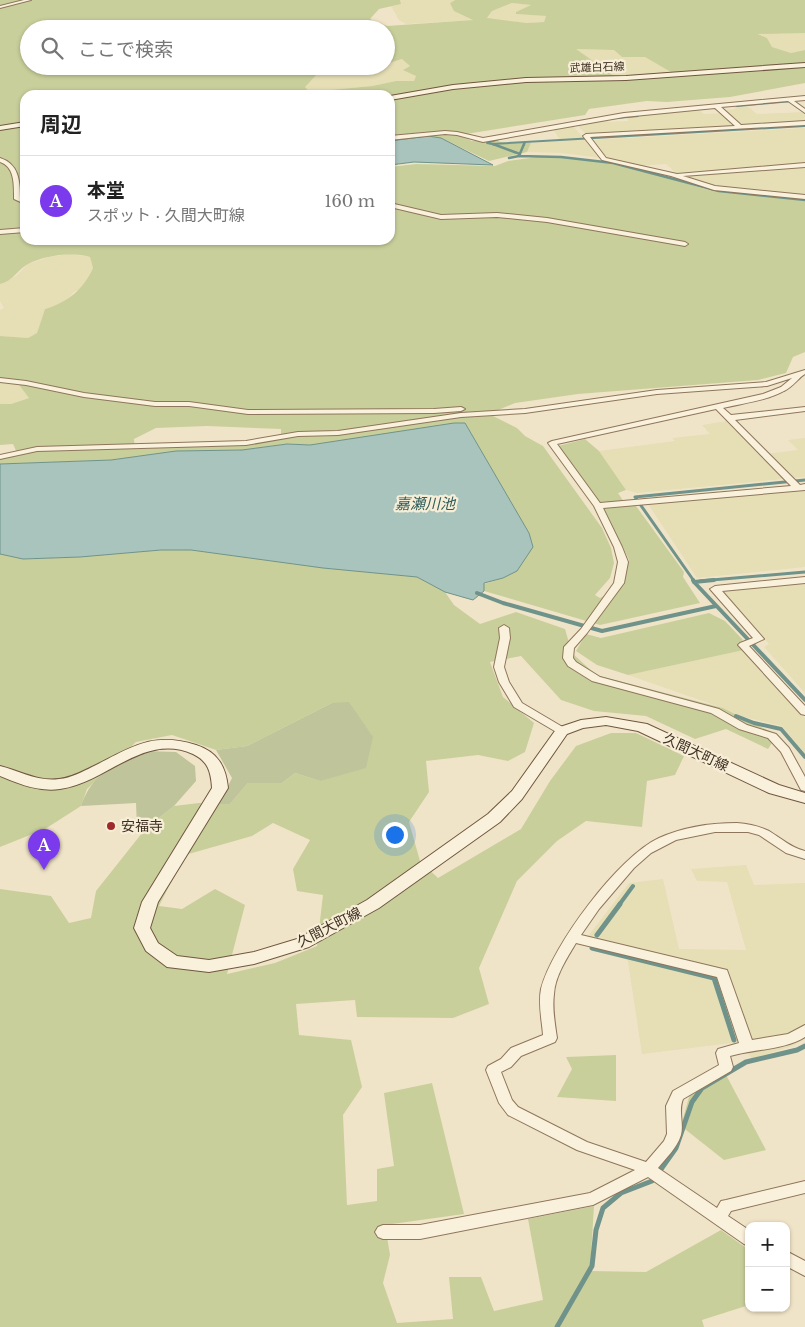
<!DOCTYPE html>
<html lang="ja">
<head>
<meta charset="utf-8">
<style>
	:root { --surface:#fff; --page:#f2f2f2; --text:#222; --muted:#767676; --line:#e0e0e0; --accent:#7c3aed }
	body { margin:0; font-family:"Libre Baskerville","Noto Sans JP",serif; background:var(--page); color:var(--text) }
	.controls { position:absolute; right:15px; bottom:15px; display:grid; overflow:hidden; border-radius:10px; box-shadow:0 1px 4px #0004 }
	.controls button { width:45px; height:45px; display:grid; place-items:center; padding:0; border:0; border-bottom:1px solid var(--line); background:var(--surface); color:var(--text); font:25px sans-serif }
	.you { position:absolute; left:394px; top:834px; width:18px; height:18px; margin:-12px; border:4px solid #fff; border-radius:50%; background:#1a73e8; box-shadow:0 0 0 8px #1a73e833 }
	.badge { display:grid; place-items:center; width:32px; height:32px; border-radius:50%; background:var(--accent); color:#fff; font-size:16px; font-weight:700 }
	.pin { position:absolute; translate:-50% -41px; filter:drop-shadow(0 1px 2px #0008) }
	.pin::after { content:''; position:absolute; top:26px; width:18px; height:15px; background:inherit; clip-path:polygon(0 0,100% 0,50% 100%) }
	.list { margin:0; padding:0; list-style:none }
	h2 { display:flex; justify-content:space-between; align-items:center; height:65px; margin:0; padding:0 20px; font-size:21px }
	h2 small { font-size:16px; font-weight:400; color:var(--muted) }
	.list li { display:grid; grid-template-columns:32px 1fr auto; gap:15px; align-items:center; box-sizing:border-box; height:90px; padding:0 20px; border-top:1px solid var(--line) }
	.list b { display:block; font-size:19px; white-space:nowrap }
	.list p { margin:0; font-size:16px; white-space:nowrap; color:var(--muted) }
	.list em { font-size:16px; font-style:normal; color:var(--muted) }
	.icon { flex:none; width:28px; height:28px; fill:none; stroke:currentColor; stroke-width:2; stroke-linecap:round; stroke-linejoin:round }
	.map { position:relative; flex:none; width:805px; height:1327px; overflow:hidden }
	.search { position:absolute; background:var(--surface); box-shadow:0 1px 4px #0004; left:20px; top:20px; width:375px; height:55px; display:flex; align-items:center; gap:12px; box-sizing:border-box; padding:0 18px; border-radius:28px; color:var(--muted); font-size:19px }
	.panel { position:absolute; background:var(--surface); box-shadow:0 1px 4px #0004; left:20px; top:90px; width:375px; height:155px; border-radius:15px }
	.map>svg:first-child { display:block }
	.farmland { fill:#e6deb5 }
	.green { fill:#c9cf9b; fill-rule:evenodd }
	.cemetery { fill:#bfc49a }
	.water { fill:#a9c4bc; stroke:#6f938a }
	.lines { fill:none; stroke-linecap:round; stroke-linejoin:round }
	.stream-far4 { stroke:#6f938a; stroke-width:2 }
	.stream-far3 { stroke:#6f938a; stroke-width:2.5 }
	.stream-far2 { stroke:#6f938a; stroke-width:3 }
	.stream-far1 { stroke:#6f938a; stroke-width:4 }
	.stream { stroke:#6f938a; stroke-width:5 }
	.minor-casing { stroke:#8d765c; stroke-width:2 }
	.secondary-casing { stroke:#6f573f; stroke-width:2 }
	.minor { fill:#faf1dc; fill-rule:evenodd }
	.secondary { fill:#faf1dc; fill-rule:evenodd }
	.poi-dot { fill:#9e2a2b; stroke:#f7eed8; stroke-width:2 }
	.labels { text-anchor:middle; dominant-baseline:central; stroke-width:4.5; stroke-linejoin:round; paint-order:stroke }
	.far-street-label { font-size:11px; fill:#3d2e20; stroke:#f7eed8 }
	.street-label { font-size:14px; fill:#3d2e20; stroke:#f7eed8 }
	.poi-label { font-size:14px; fill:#3d2e20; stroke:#f7eed8; text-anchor:start }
	.water-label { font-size:15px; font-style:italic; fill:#2f5d5a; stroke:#f7eed8 }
</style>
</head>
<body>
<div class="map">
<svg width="805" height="1327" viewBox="0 0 805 1327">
	<rect width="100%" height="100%" fill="#f0e4c8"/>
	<path class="farmland" d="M 400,0 L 455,0 L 450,3 L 475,20 L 406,24 L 399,20 L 391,6 L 401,4 Z
		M 512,3 L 533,5 L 516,12 L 516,14 L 546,16 L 544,22 L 527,23 L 487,19 L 492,11 Z
		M 757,33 L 805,33 L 805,50 L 791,53 L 772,47 L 767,38 Z
		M 575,49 L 614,50 L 622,57 L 645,57 L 672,72 L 614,76 Z
		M 402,59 L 410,66 L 404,69 L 416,76 L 414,81 L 396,81 L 372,86 L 310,92 L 305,86 L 318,73 L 376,68 L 386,66 L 386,64 Z
		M 746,105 L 757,114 L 805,112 L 805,123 L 587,135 L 576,124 L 604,119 L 609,122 L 628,121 L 626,116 L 696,108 L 704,114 L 725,113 L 723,110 L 736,109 L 733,106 Z
		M 572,125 L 602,158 L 561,153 L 527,152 L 531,143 L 561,141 L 552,128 Z
		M 805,128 L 805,197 L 716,187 L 679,176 L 666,164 L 637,166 L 608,159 L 591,140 Z
		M 70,254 L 90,257 L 93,268 L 82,288 L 74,292 L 64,303 L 45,309 L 37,333 L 28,338 L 0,336 L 0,310 L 4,308 L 0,301 L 0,284 L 16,276 L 28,264 L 49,257 Z
		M 0,380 L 19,385 L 29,398 L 11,404 L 0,404 Z
		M 726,421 L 759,455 L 798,450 L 788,440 L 805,438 L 805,477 L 637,493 L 626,490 L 599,451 L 675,441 L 672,438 L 710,434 L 702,425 Z
		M 805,488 L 805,567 L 697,578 L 648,504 Z
		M 805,583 L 805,693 L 764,647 L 769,644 L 722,591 Z
		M 744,650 L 805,718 L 805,754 L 782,726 L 740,716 L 723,708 L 628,675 Z
		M 746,865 L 754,885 L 805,883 L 805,1039 L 792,1046 L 752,1059 L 740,1042 L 642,1054 L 627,955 L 582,944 L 629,883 L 663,879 L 679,949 L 746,950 L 727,882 L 697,881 L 691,869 Z"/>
	<path class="green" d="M 0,0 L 400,0 L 401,4 L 379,9 L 370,19 L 387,26 L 473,20 L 454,11 L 450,3 L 455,0 L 805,0 L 805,33 L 758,34 L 767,38 L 772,47 L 791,53 L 805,50 L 805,83 L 730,97 L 667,102 L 647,101 L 589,109 L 585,115 L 466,134 C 441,130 415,133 390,136 L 390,95 L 25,95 L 25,240 L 390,240 L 390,167 L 416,164 L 495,166 L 508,161 L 537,157 L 561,157 L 602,161 L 665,177 L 705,189 L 805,201 L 805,352 L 793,357 L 786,373 L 758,380 L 578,394 L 515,403 L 489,414 L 517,428 L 525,436 L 543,446 L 602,528 L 611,548 L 614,563 L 610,578 L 595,595 L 600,598 L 624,585 L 629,560 L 605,510 L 558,446 L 585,439 L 599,451 L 626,490 L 618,493 L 626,505 L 636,506 L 684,572 L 683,577 L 700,603 L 600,625 L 484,591 L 484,584 L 503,578 L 533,547 L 529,533 L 465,423 L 310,445 L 287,444 L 242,450 L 176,451 L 111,460 L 0,464 L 0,458 L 17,453 L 13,444 L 0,445 L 0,404 L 11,404 L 29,398 L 19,385 L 0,380 L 0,336 L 28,338 L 37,333 L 45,309 C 68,302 83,290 93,268 L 90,257 C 71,252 46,255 28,264 C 17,270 13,281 0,284 ZM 512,3 L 531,5 L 516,12 L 516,14 L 546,16 L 544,22 L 527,23 L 487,18 L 492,11 ZM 29,29 L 386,29 L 386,64 L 402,59 L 410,66 L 403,70 L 416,76 L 414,81 L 396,81 L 372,86 L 310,92 L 305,87 L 318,73 L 381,66 L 29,66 ZM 576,49 L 614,50 L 622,57 L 645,57 L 671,72 L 614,76 ZM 207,426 L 281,429 L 281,437 L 247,444 L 135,449 L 134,439 L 156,428 Z
		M 428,134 L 455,134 L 472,141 L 492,140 L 506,143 L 531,143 L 527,152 L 489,161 L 441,138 L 428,136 Z
		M 161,550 L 191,550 L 323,568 L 417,577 L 445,592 L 454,605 L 480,624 L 516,612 L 565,629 L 572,653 L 596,675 L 723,708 L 777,735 L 768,749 L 726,729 L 695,739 L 646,716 L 594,711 L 561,700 L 521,656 L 490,662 L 503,697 L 534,723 L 525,752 L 508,761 L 478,755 L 426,761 L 429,792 L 409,822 L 420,861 L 438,878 L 521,829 L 550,781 L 576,746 L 611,733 L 636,733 L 684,756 L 675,775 L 647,781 L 642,827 L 586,821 L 557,841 L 517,881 L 479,968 L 489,1004 L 453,1018 L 357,1017 L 355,1000 L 296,1004 L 299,1035 L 351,1040 L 362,1087 L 343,1115 L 347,1205 L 377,1201 L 377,1169 L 394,1166 L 384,1093 L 432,1083 L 464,1214 L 385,1225 L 390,1255 L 383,1283 L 397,1323 L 453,1319 L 449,1277 L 481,1277 L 494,1311 L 543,1300 L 528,1219 L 594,1206 L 590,1271 L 646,1272 L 721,1230 L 749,1250 L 749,1305 L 702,1320 L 704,1327 L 0,1327 L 0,889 L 51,896 L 69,923 L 91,918 L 96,891 L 146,828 L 174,806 L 199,803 L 230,804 L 248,783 L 282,783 L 295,773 L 320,781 L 332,703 L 247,746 L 216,750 L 172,735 L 136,742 L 87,789 L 81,806 L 45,829 L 0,847 L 0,554 L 23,559 L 80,557 ZM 273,823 L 310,840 L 293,869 L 297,891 L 323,895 L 317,946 L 275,963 L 227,974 L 245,905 L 215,889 L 182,909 L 159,906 L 185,855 L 252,836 Z
		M 709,613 L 725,621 L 743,640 L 738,643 L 744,650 L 628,675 L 597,665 L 576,651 L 586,634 L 601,638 Z
		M 616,1055 L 616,1101 L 557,1097 L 572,1069 L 566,1057 Z
		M 725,1073 L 766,1150 L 724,1160 L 681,1126 L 691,1090 Z"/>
	<path class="cemetery" d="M 349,702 L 373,737 L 366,768 L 320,781 L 295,773 L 282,783 L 248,783 L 230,804 L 219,804 L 232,778 L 216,750 L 247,746 L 332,703 Z
		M 146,751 L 176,752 L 195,766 L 196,781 L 174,806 L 146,828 L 137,828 L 136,803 L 81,806 C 93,771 116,765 146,751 Z"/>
	<path class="water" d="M 428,136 L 441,138 L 493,165 L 414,162 L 390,165 L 390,141 Z
		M 454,423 L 465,423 L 529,533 L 533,547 L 517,571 L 503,578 L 484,583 L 484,591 L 473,600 L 445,592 L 417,577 L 323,568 L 191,550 L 161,550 L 80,557 L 23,559 L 0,554 L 0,464 L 111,460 L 176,451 L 242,450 L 287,444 L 310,445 Z"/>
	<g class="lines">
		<path class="stream-far4" d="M 737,106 L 792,101
			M 617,118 L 638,116
			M 492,144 L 487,143 L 502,138
			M 495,145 L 492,144 L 805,126
			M 524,145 L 525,142"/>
		<path class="stream-far3" d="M 493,144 L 520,154
			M 519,156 L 561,157 L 613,163 L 719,191 L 805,200
			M 509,158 L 519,156 L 524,144"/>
		<path class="stream-far2" d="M 694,581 L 635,497 L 805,480
			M 700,581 L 805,572"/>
		<path class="stream-far1" d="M 693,580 L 694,582
			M 714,580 L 694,582 L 805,700
			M 477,593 L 503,603 L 602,631 L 716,606
			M 736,716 L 754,723 L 781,729 L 805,757
			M 619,905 L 633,886"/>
		<path class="stream" d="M 597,935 L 620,904
			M 592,948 L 714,978 L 734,1040
			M 659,1172 L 676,1148 L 692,1102 L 702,1088 L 746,1062 L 797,1050 L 805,1046
			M 557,1327 L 592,1266 L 596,1230 L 603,1208 L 621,1193 L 652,1181 L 655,1178"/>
		<g class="minor-casing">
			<path id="minor" d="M 24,0 L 31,0 L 0,8 L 0,6 Z
				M 805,96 L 805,100 L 794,101 L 805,109 L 805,113 L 788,101 L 721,107 L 741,125 L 805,121 L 805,125 L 590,137 L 606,158 L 677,174 L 805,163 L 805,167 L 683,176 L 715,186 L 805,195 L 805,199 L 714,190 L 671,176 L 602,160 L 583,136 L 586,134 L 735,126 L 715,108 L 624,117 L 483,142 L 457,135 L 445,134 L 390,140 L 390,136 L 445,131 L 457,132 L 483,138 L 624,113 Z
				M 0,158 C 19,164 20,181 20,198 L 25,200 L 25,204 L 14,199 C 14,185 15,167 0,162 Z
				M 390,203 L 441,215 L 497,213 L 547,218 L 685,242 L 688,244 L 685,246 L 547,222 L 497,217 L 441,219 L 390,207 Z
				M 25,228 L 25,232 L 0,234 L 0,230 Z
				M 805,370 L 805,374 C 799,377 793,387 784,391 C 766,401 743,403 723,408 L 731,415 L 805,407 L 805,411 L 735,420 L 800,485 L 805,484 L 805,490 L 603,508 L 622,547 L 628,562 L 624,583 L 587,633 L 574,648 L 573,658 L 576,662 L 600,677 L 719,709 L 747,725 L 776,734 L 789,748 L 805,777 L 805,791 L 801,790 L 781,752 L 768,738 L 739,729 L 711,713 L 592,681 L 568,666 L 563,658 L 564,647 L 581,629 L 614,583 L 618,562 L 614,547 L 594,506 L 548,443 L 552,441 L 763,394 L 781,387 L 792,378 L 767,386 L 657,394 L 525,413 L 461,417 L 338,435 L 298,436 L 246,445 L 37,451 L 0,459 L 0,455 L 37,447 L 246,441 L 298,432 L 338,431 L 461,413 L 525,409 L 657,390 L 766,382 ZM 716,409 L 791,486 L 600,503 L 557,444 Z
				M 0,378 L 26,381 L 84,393 L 155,402 L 189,402 L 248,410 L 434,409 L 461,407 L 465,409 L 461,411 L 434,413 L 248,414 L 189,406 L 155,406 L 84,397 L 26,385 L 0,382 Z
				M 805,577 L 805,583 L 722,591 L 764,639 L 749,646 L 805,706 L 805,715 L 801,714 L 740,647 L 738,645 L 740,643 L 753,638 L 710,589 L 715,586 Z
				M 504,625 L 509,628 L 510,638 L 504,667 L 509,682 L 522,703 L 566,729 L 567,731 L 566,733 L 558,733 L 514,707 L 499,682 L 494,667 L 500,638 L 499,628 Z
				M 737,823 C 749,824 759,826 769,831 C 781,838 791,848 805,851 L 805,859 L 786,853 L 759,835 L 748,832 L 715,832 L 676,840 L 651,853 L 634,868 L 599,909 L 581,935 L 727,970 L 752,1040 L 788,1034 L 805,1025 L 805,1037 C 784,1050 755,1049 730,1056 L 733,1067 L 731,1071 L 683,1099 C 678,1111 684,1123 681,1135 C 677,1148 666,1158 658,1168 L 717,1208 L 721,1201 L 726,1200 L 805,1181 L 805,1193 L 731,1211 L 728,1216 L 749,1230 L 749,1246 L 744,1244 L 648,1177 L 593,1205 L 420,1239 L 383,1239 L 378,1237 L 375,1232 L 378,1227 L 383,1225 L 420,1225 L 590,1193 L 635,1170 L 577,1150 L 508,1115 L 499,1103 L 486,1070 L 488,1066 L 501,1059 L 511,1048 L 543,1035 C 542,1021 538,1004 541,989 C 552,946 618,857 659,838 C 683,827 711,823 737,823 ZM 576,943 L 717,977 L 739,1043 L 718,1049 L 716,1053 L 719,1065 L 673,1091 L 666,1106 L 667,1134 L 664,1141 L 646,1162 L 587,1142 L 518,1107 L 512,1100 L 501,1072 L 511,1067 L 521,1056 L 555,1042 L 557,1038 C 555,1024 552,1009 554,994 C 555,976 567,958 576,943 Z
				M 786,1251 L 805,1261 L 805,1276 L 786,1266 Z"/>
		</g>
		<g class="secondary-casing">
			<path id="secondary" d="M 805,63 L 805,67 L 626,80 L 526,82 L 453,89 L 390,100 L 390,96 L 453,85 L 526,78 L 626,76 Z
				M 206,93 L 241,93 L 244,95 L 203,95 Z
				M 25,122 L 25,126 L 0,130 L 0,126 Z
				M 606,717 L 647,724 L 779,785 L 805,793 L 805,803 L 769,793 L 638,731 L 606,725 L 583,728 L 567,734 L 522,799 L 500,822 L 379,908 L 309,947 L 254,964 L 209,972 L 167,967 L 146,951 L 134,928 L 142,902 L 212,788 C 211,772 208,761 193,754 C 144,732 106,783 60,789 C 39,792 19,784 0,776 L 0,766 C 20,771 38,782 59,779 C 71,778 82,772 92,767 C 131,748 151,731 196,745 C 218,752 226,767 228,788 L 158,902 L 150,928 L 158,943 L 177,956 L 209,960 L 254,952 L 297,939 L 367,900 L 488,814 L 512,791 L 557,728 L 581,720 Z"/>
		</g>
		<use href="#minor" class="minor"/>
		<use href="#secondary" class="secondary"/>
	</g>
	<circle class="poi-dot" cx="111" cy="826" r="5"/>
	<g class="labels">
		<g class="far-street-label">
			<text transform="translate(597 67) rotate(-2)">武雄白石線</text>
		</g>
		<g class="street-label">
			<text transform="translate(696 752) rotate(25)">久間大町線</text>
			<text transform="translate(329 927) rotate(-27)">久間大町線</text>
		</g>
		<g class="poi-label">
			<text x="121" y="826">安福寺</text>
		</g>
		<g class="water-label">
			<text x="425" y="503">嘉瀬川池</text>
		</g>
	</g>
</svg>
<div class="controls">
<button>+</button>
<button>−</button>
</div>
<div class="you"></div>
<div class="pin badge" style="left:44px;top:870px">A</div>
<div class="search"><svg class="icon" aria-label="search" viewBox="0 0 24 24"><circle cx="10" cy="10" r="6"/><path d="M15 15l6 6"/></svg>ここで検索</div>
<section class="panel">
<h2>周辺<small></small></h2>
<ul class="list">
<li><span class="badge">A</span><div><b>本堂</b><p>スポット · 久間大町線</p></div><em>160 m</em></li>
</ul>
</section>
</div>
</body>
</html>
